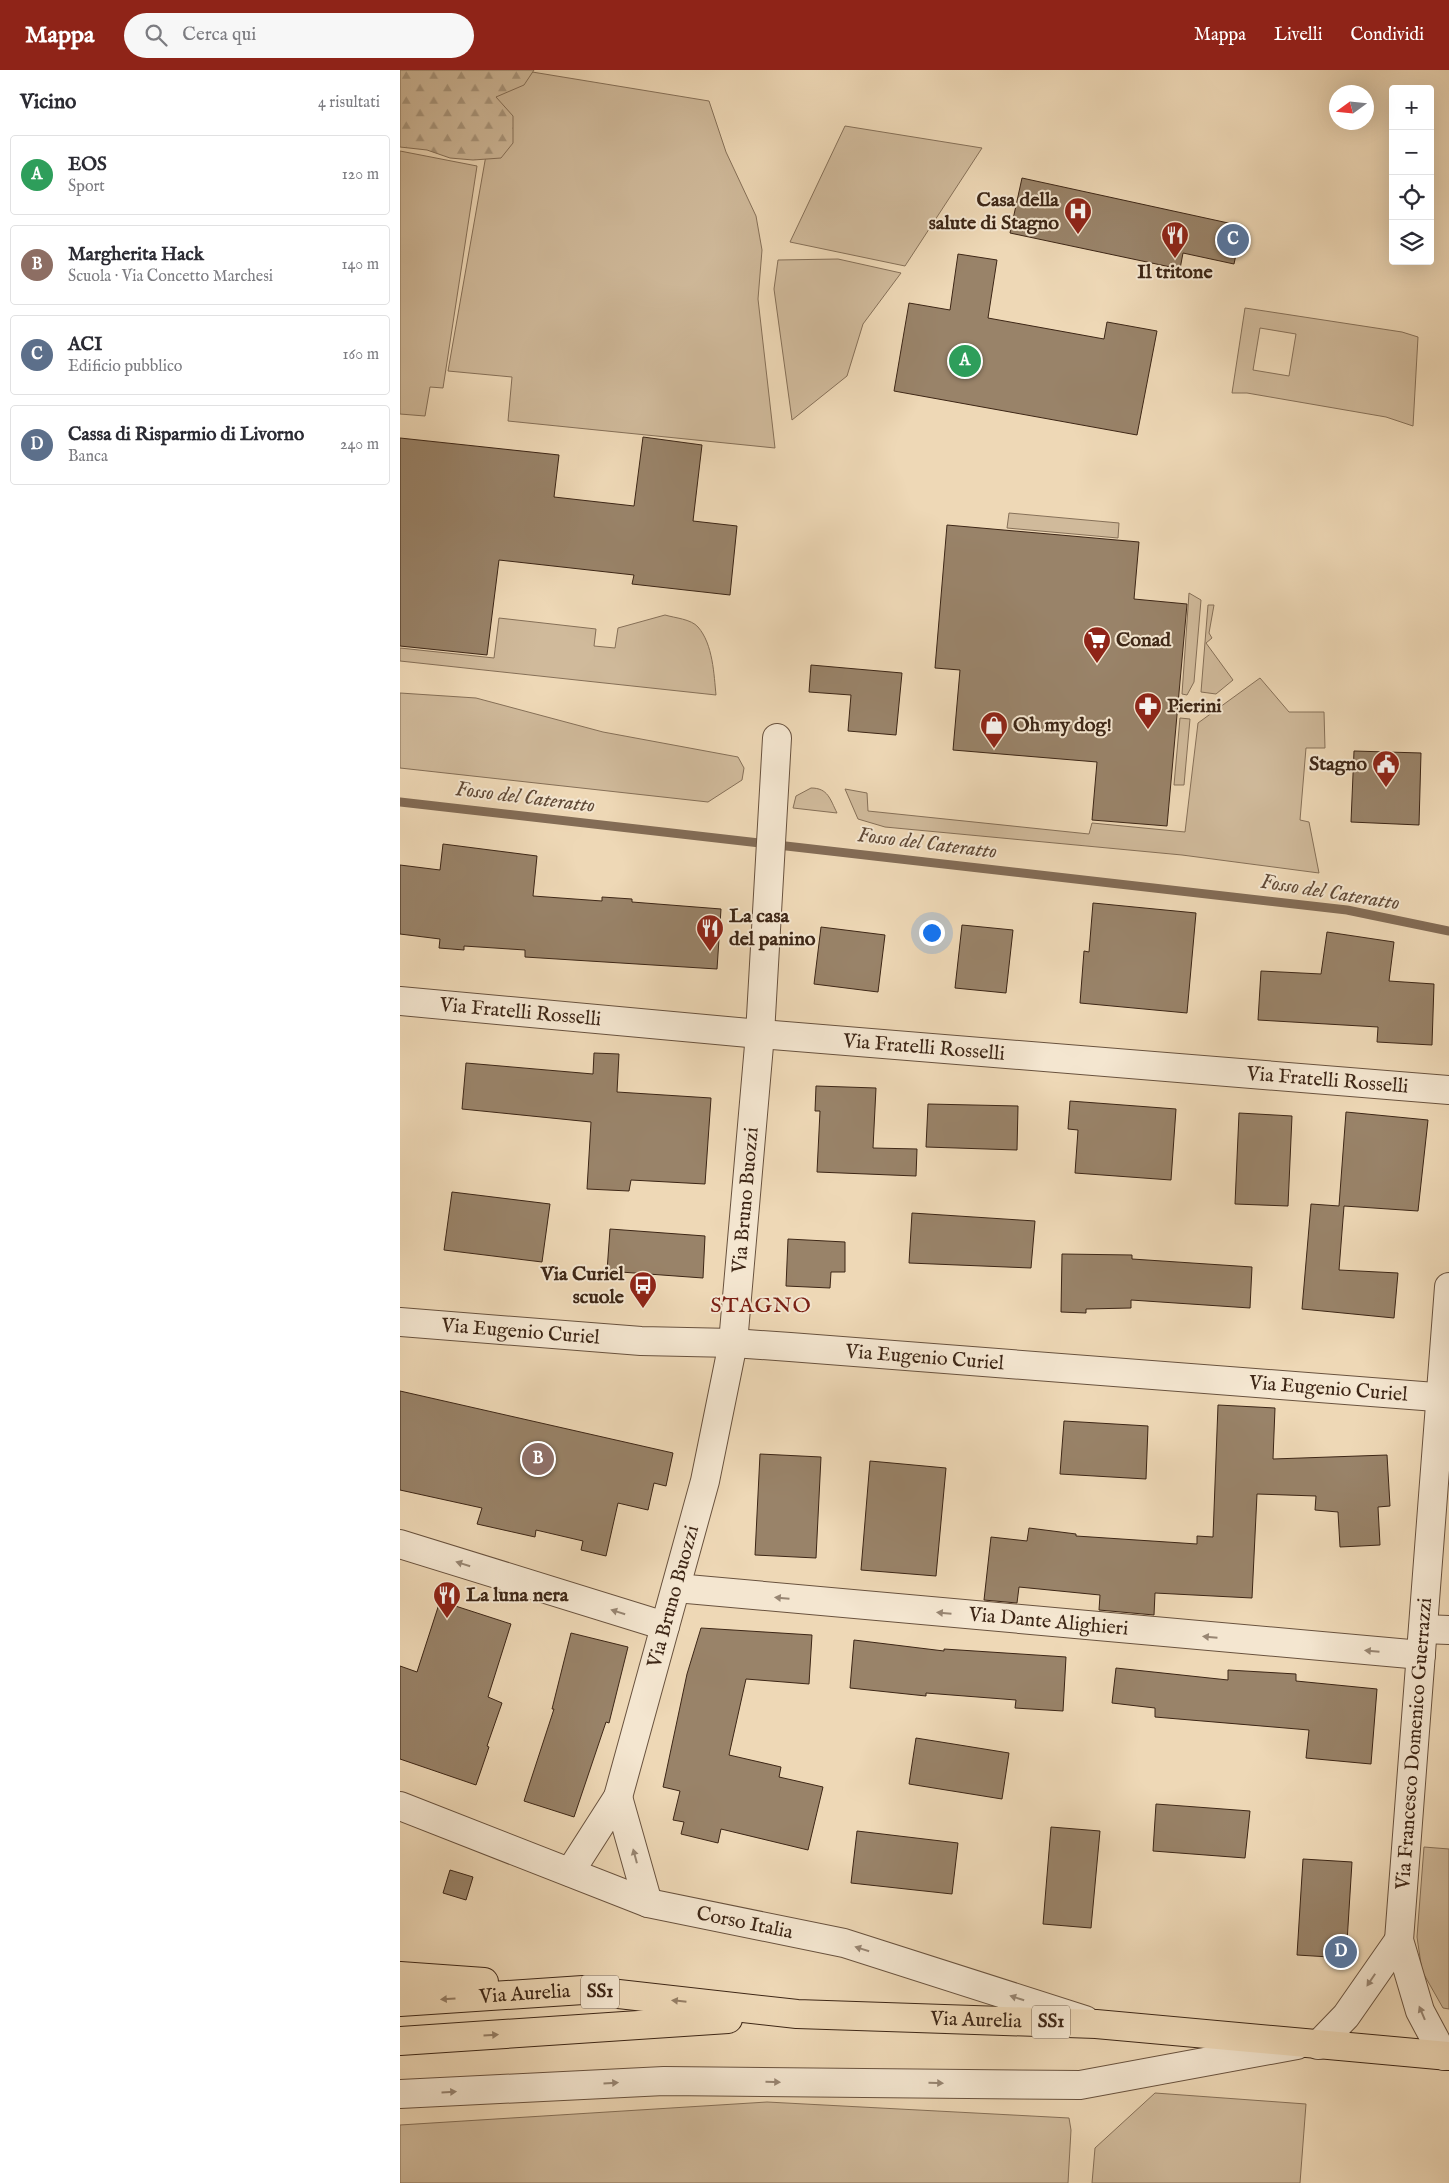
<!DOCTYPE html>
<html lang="it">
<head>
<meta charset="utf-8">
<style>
	:root { --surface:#fff; --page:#f7f7f7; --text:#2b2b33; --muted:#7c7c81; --line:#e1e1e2; --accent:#8f2418 }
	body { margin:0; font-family:"IM FELL English",serif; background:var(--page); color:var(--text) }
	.controls { position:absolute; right:15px; top:15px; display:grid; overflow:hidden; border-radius:5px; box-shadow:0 5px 20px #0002 }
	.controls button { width:45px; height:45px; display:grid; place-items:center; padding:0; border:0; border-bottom:1px solid var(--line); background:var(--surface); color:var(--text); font:25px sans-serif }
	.compass { position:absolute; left:929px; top:15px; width:45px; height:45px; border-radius:50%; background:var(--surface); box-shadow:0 5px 20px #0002; rotate:255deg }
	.you { position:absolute; left:531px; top:862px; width:18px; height:18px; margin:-12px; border:4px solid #fff; border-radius:50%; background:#1a73e8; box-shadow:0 0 0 8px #1a73e833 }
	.badge { display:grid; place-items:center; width:32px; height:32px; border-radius:50%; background:var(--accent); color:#fff; font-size:16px; font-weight:700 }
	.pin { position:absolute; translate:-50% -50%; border:2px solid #fff; box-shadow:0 1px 5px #0006 }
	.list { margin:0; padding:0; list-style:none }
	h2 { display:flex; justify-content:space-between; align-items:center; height:65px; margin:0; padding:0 20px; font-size:21px }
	h2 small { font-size:16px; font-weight:400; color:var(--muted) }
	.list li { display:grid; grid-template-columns:32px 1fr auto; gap:15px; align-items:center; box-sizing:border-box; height:80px; margin:0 10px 10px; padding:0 10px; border:1px solid var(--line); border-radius:5px }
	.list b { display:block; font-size:19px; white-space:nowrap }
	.list p { margin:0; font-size:16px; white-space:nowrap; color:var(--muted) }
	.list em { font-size:16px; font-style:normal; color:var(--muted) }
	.icon { flex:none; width:28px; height:28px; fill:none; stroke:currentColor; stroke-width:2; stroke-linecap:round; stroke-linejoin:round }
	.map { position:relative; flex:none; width:1049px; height:2113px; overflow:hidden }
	header { display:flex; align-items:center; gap:30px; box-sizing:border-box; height:70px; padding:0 25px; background:var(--accent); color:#fff }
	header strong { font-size:24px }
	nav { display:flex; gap:28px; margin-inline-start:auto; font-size:18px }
	.search { width:350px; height:45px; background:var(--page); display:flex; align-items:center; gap:12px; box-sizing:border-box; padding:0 18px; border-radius:28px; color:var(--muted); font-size:19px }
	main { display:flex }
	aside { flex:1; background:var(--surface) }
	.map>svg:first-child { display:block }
	.green { fill:#d0ba9b; stroke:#867058; fill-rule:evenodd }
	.forest { fill:url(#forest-firs); stroke:#867058 }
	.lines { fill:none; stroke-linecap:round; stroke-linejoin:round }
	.stream { stroke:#836c56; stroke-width:9 }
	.building { fill:#998369; stroke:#3d2616 }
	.minor-casing { stroke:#69523e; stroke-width:30 }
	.major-casing { stroke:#3d2616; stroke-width:30 }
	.minor { stroke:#f4e6d0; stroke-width:28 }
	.major { stroke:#eed8b6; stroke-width:28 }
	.oneway { fill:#988673 }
	.oneway2 { fill:#967f66 }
	.labels { text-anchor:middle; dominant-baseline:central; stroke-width:4; stroke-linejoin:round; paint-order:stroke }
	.shield { fill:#f4e6d0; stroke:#74604e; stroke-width:1 }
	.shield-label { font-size:19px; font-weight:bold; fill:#3d2616 }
	.poi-label { font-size:20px; font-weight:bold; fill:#3d2616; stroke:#f4e6d0; text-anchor:start }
	.street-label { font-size:20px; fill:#3d2616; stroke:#f4e6d0 }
	.water-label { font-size:21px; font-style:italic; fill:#604936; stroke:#f4e6d0 }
	.quarter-label { font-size:22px; letter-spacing:1px; fill:#7a1f14; stroke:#f4e6d0 }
</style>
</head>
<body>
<header>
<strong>Mappa</strong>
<div class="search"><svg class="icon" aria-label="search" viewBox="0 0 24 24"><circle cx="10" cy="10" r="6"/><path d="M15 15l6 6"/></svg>Cerca qui</div>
<nav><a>Mappa</a><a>Livelli</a><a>Condividi</a></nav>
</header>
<main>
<aside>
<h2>Vicino<small>4 risultati</small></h2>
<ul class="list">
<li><span class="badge" style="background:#2e9e5b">A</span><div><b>EOS</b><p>Sport</p></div><em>120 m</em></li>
<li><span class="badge" style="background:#8d6e63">B</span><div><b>Margherita Hack</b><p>Scuola · Via Concetto Marchesi</p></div><em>140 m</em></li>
<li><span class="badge" style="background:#5c6f8a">C</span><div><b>ACI</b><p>Edificio pubblico</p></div><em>160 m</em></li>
<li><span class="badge" style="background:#5c6f8a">D</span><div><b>Cassa di Risparmio di Livorno</b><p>Banca</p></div><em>240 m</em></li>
</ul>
</aside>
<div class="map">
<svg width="1049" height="2113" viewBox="0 0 1049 2113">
	<defs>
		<pattern id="forest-firs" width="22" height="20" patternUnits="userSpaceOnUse" patternTransform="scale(1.25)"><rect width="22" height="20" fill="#d0ba9b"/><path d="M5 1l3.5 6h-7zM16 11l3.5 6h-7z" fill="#aa977d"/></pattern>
	</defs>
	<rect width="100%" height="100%" fill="#eed8b6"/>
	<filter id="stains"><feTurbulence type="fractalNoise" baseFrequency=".004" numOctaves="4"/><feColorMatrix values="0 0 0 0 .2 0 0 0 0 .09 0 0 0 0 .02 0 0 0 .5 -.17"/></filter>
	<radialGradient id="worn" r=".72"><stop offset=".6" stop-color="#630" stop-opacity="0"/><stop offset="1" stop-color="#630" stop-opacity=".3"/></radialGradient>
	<path class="green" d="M 101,0 L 120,0 L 309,31 L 326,82 L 356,146 L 362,180 L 358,229 L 375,378 L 108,351 L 112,307 L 48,301 Z
		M 445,56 L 582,78 L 505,196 L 390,172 Z
		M 0,81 L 77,96 L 43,318 L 30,317 L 25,346 L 0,344 Z
		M 438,189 L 501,203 L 463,254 L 447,306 L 392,350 L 374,219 L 378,190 Z
		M 845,238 L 1002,262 L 1018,267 L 1013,356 L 986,347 L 847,323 L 832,323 ZM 860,258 L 896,264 L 889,306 L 853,300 Z
		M 609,443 L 719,453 L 718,468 L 607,458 Z
		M 789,523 L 801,530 L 794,612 L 787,625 L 782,624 Z
		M 808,535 L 814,535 L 809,563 L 812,568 L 806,573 L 833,610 L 816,624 L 801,622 Z
		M 265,545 C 275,548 291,549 298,557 C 313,574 314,605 316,625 L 0,591 L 0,578 L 94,588 L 99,548 L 196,559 L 194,576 L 215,578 L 218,558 Z
		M 860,608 L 889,642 L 924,642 L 925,678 L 906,678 L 900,750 L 909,752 L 919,803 L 782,785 L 485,757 L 458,749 L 445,719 L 467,723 L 468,741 L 689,764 L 692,753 L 785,762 L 798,653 Z
		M 0,623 L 76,628 L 203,662 L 338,687 L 344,698 L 342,710 L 308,732 L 0,698 Z
		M 780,648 L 790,649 L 784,715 L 774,715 Z
		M 411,718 C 428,718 430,729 437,743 L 393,738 L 396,726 Z
		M 1024,1777 L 1049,1779 L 1049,1939 L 1043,1938 L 1022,1901 L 1017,1867 Z
		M 755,2023 L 906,2034 L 900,2113 L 692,2113 L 695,2078 Z
		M 367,2032 L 669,2048 L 671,2060 L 668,2113 L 0,2113 L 0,2055 Z"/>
	<path class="forest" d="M 0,0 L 134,0 L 124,15 L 96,27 L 113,46 L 113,73 L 101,88 L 73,90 L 50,88 L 27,80 L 0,77 Z"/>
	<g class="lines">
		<path class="stream" d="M 0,732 L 947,840 L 1049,861"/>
	</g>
	<path class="building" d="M 622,108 L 842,156 L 834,194 L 783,183 L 780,199 L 610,163 Z
		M 558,184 L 597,190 L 588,248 L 704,269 L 707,252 L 757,261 L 737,365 L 494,321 L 509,233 L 550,240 Z
		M 243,367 L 302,375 L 293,451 L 337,456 L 330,525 L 232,514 L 234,505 L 99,490 L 87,585 L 0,576 L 0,368 L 159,385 L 154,427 L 234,436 Z
		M 547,455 L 739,472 L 734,529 L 787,534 L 767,756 L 692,750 L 697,692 L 553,680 L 560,600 L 535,598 Z
		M 411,595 L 502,603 L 496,665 L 448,661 L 451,625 L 409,622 Z
		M 954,681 L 1021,683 L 1019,755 L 951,752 Z
		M 43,774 L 137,786 L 133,826 L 202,831 L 202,827 L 232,829 L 232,832 L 321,839 L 317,899 L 125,887 L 125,880 L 64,876 L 64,880 L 39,878 L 40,869 L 0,864 L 0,795 L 40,800 Z
		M 693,833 L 796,843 L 787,943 L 680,933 L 684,881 L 689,882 Z
		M 562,855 L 613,860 L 606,923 L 555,918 Z
		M 421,857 L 485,865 L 478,922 L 414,914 Z
		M 927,862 L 994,872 L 989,911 L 1034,914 L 1032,975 L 977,972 L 978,957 L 858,950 L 861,901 L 921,904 Z
		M 194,983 L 219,984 L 217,1022 L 311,1028 L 305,1114 L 231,1110 L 229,1121 L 187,1119 L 191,1052 L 62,1039 L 66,993 L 193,1004 Z
		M 416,1016 L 476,1018 L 473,1078 L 517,1079 L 516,1106 L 417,1102 L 420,1041 L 415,1041 Z
		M 670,1031 L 776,1039 L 771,1110 L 675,1103 L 678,1060 L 668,1059 Z
		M 528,1034 L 618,1036 L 617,1080 L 526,1077 Z
		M 946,1042 L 1028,1050 L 1018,1141 L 944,1136 L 939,1200 L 998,1203 L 994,1248 L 902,1239 L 911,1134 L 939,1136 Z
		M 839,1043 L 892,1046 L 888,1136 L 835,1134 Z
		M 52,1122 L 150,1134 L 142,1192 L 44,1180 Z
		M 512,1143 L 635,1151 L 631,1198 L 509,1193 Z
		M 210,1159 L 305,1166 L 303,1208 L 207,1201 Z
		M 388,1169 L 445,1172 L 445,1202 L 431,1202 L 430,1218 L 386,1216 Z
		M 662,1184 L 732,1185 L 732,1189 L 852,1197 L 850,1238 L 731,1230 L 731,1238 L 686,1239 L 686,1243 L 661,1242 Z
		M 0,1321 L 273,1383 L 266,1416 L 254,1413 L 248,1440 L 218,1433 L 206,1486 L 181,1480 L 183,1471 L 136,1460 L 135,1467 L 77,1454 L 82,1438 L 0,1420 Z
		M 818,1335 L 875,1338 L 873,1389 L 987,1385 L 990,1436 L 978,1437 L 980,1475 L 940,1477 L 938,1442 L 915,1440 L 916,1426 L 857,1424 L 852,1528 L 755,1523 L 754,1545 L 699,1540 L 700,1525 L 619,1517 L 617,1533 L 584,1530 L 591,1467 L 627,1471 L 629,1458 L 676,1464 L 676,1466 L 797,1474 L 797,1466 L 813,1467 Z
		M 664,1351 L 748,1356 L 746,1409 L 660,1404 Z
		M 360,1384 L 421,1387 L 416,1488 L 355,1485 Z
		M 470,1391 L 546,1398 L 536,1506 L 461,1500 Z
		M 40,1531 L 111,1554 L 88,1627 L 102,1633 L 87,1676 L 89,1677 L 76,1715 L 0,1689 L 0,1596 L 17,1602 Z
		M 301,1558 L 412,1565 L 409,1614 L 346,1609 L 329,1685 L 381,1697 L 379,1707 L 423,1717 L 408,1780 L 321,1759 L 318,1773 L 281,1764 L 284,1752 L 273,1750 L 280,1721 L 263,1717 L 287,1604 Z
		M 171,1563 L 228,1577 L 209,1653 L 206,1652 L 174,1747 L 124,1731 L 154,1639 L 152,1639 Z
		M 454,1570 L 544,1581 L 544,1579 L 666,1587 L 663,1641 L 615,1638 L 616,1630 L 526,1623 L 526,1626 L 450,1618 Z
		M 716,1598 L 828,1610 L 828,1600 L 896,1604 L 896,1611 L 977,1619 L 971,1694 L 906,1688 L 909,1660 L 755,1647 L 755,1638 L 712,1633 Z
		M 516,1668 L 609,1683 L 602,1729 L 509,1714 Z
		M 756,1734 L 850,1741 L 845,1788 L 753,1781 Z
		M 651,1757 L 700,1761 L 691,1858 L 643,1854 Z
		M 457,1761 L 558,1773 L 552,1824 L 451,1813 Z
		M 903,1789 L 952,1792 L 946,1888 L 897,1885 Z
		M 50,1800 L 73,1807 L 66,1830 L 43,1823 Z"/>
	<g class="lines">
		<g class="minor-casing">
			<g id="minor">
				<path id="s1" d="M 0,931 L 360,964 L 1049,1020"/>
				<path id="s2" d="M 0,1252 L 241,1271 L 333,1273 L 390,1277 L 1049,1328"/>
				<path d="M 0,1474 L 265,1556"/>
				<path id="s3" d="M 276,1518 L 1021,1585"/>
				<path d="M 1023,1559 L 1049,1560"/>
				<path id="s4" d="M 218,1727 L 305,1411 L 333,1273 L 360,964 L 377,668"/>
				<path id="s5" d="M 0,1736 L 248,1833 L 444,1873 L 685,1950"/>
				<path d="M 170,1802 L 218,1727 L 248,1833"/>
				<path d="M 918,1975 L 946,1946 L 999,1870"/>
				<path id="s6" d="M 1044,1986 L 1020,1941 L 999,1870 L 1049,1217"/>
				<path d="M 0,2024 L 264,2011 L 680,2015 L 897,1975"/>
			</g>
		</g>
		<g class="major-casing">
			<g id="major">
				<path d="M 0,1906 L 84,1912"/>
				<path id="s7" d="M 0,1932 L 183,1920 L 397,1944 L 696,1954 L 1049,1986"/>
				<path d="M 0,1971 L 328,1949"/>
			</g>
		</g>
		<use href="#minor" class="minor"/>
		<use href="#major" class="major"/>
	</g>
	<defs><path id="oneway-solid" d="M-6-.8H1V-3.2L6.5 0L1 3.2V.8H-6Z" transform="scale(1.25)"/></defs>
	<g class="oneway">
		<use href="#oneway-solid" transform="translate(63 1494) rotate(-163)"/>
		<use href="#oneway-solid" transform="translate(382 1528) rotate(-175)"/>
		<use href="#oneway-solid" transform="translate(218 1542) rotate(-163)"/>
		<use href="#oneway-solid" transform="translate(544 1543) rotate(-175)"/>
		<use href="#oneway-solid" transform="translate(810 1567) rotate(-175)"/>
		<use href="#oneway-solid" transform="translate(972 1581) rotate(-175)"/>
		<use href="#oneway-solid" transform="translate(235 1786) rotate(-105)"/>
		<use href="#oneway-solid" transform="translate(462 1879) rotate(-163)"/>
		<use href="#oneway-solid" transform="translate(971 1910) rotate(124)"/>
		<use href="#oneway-solid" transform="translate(617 1928) rotate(-163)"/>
		<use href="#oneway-solid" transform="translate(1022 1943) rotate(-113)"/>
		<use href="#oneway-solid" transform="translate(373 2012) rotate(1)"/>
		<use href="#oneway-solid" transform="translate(211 2013) rotate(-3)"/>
		<use href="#oneway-solid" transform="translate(536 2013) rotate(1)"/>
		<use href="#oneway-solid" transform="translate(49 2022) rotate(-3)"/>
	</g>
	<g class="oneway2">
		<use href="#oneway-solid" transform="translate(48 1929) rotate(176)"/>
		<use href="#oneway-solid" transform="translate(279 1931) rotate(-174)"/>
		<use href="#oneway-solid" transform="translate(91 1965) rotate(-4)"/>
	</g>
	<defs>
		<g id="hospital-pin" transform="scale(1.4375)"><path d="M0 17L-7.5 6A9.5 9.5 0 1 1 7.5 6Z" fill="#8f2418" stroke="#f4e6d0"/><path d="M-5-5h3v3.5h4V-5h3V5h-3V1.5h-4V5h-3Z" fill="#fff"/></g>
		<g id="restaurant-pin" transform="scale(1.4375)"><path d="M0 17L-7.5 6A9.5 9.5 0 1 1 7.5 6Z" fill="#8f2418" stroke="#f4e6d0"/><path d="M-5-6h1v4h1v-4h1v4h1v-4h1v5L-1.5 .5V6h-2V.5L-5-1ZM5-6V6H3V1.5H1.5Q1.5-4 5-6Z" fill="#fff"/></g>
		<g id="supermarket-pin" transform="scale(1.4375)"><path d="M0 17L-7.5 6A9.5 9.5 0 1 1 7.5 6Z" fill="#8f2418" stroke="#f4e6d0"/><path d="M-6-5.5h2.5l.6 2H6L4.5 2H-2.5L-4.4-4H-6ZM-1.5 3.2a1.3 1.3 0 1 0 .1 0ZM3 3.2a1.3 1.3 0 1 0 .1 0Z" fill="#fff"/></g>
		<g id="pharmacy-pin" transform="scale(1.4375)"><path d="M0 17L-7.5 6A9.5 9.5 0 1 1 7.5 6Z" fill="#8f2418" stroke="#f4e6d0"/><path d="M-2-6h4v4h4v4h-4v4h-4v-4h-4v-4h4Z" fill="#fff"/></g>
		<g id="shop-pin" transform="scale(1.4375)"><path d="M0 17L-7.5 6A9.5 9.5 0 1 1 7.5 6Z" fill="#8f2418" stroke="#f4e6d0"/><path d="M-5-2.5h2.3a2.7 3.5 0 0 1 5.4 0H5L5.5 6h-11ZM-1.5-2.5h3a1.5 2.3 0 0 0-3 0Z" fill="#fff"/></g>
		<g id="civic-pin" transform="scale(1.4375)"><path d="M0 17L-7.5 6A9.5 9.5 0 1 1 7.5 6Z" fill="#8f2418" stroke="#f4e6d0"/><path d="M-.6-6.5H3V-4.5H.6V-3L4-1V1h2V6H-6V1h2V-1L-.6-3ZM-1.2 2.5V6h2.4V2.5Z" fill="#fff"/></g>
		<g id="bus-pin" transform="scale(1.4375)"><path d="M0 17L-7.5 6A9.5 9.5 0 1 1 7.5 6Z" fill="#8f2418" stroke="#f4e6d0"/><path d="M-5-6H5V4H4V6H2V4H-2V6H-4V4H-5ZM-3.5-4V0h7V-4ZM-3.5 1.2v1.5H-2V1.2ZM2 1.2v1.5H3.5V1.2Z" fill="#fff"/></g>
	</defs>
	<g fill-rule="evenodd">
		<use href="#hospital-pin" x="678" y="141"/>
		<use href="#restaurant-pin" x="775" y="165"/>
		<use href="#supermarket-pin" x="697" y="570"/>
		<use href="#pharmacy-pin" x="748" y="636"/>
		<use href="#shop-pin" x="594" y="655"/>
		<use href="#civic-pin" x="986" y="694"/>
		<use href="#restaurant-pin" x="310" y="858"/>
		<use href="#bus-pin" x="243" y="1215"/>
		<use href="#restaurant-pin" x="47" y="1525"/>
	</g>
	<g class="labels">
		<g class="shield">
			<rect x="181" y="1905.5" width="38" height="33" rx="4"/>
			<rect x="632" y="1935.5" width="38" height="33" rx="4"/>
		</g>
		<g class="shield-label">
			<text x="200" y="1922">SS1</text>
			<text x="651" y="1952">SS1</text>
		</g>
		<g class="poi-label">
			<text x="659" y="130" text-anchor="end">Casa della<tspan x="659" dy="23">salute di Stagno</tspan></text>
			<text x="775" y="202" text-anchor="middle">Il tritone</text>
			<text x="716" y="570">Conad</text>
			<text x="767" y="636">Pierini</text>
			<text x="613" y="655">Oh my dog!</text>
			<text x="967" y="694" text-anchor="end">Stagno</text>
			<text x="329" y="846">La casa<tspan x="329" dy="23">del panino</tspan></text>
			<text x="224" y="1204" text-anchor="end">Via Curiel<tspan x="224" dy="23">scuole</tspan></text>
			<text x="66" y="1525">La luna nera</text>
		</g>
		<g class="street-label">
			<text stroke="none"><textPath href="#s1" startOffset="121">Via Fratelli Rosselli</textPath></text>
			<text stroke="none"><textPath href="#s1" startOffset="526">Via Fratelli Rosselli</textPath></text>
			<text stroke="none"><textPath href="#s1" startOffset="931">Via Fratelli Rosselli</textPath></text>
			<text stroke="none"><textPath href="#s4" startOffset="612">Via Bruno Buozzi</textPath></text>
			<text stroke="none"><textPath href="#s2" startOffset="121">Via Eugenio Curiel</textPath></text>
			<text stroke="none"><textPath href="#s2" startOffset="526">Via Eugenio Curiel</textPath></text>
			<text stroke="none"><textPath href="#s2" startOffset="931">Via Eugenio Curiel</textPath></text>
			<text stroke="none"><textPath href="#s4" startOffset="208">Via Bruno Buozzi</textPath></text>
			<text stroke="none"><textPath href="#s3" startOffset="374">Via Dante Alighieri</textPath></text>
			<text stroke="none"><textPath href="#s6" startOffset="322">Via Francesco Domenico Guerrazzi</textPath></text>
			<text stroke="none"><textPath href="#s5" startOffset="365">Corso Italia</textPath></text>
			<text stroke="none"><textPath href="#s7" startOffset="125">Via Aurelia</textPath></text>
			<text stroke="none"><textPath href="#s7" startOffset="578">Via Aurelia</textPath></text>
		</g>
		<g class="water-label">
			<text transform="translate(125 728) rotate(7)">Fosso del Cateratto</text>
			<text transform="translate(527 774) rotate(7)">Fosso del Cateratto</text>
			<text transform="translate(930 823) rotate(9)">Fosso del Cateratto</text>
		</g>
		<g class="quarter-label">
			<text x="361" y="1236">STAGNO</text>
		</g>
	</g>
	<rect width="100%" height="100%" filter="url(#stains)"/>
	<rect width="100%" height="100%" fill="url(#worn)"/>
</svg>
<div class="controls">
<button>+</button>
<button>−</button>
<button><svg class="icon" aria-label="locate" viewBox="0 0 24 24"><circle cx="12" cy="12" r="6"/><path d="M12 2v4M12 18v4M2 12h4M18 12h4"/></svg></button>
<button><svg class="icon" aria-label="layers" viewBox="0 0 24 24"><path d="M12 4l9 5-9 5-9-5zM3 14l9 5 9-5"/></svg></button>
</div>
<svg class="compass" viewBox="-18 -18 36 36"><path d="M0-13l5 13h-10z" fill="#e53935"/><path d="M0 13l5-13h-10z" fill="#7c7c81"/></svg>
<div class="you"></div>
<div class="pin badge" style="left:565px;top:291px;background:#2e9e5b">A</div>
<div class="pin badge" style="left:138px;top:1389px;background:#8d6e63">B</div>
<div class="pin badge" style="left:833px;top:170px;background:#5c6f8a">C</div>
<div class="pin badge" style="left:941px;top:1882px;background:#5c6f8a">D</div>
</div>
</main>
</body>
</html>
